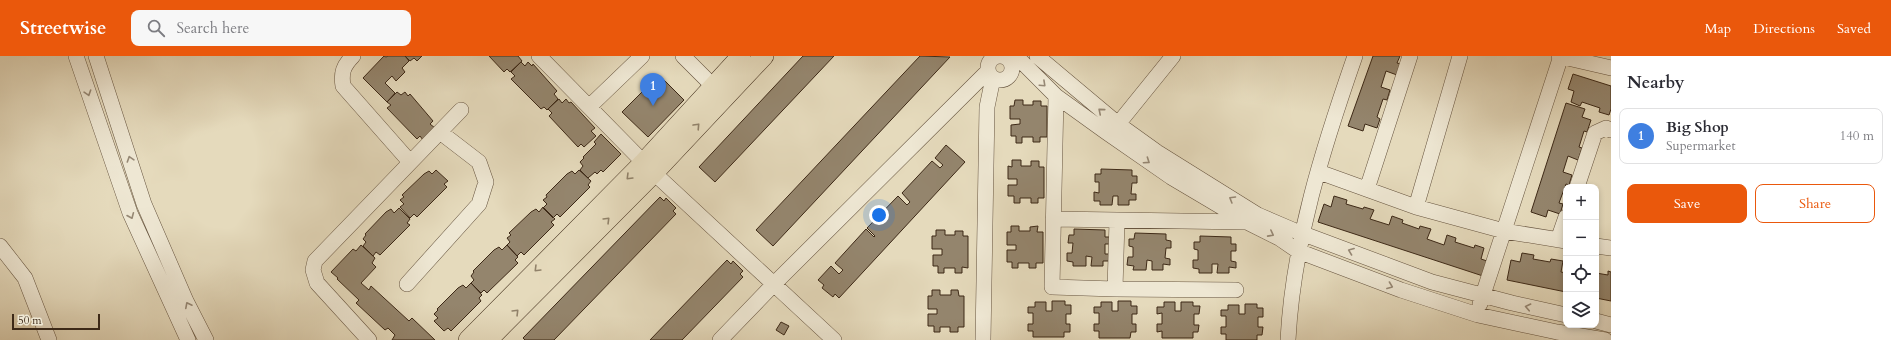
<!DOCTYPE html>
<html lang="en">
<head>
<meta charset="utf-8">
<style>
	:root { --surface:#fff; --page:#f7f7f7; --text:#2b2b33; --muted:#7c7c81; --line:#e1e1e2; --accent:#ea580c }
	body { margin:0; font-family:Cardo,serif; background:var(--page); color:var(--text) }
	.controls { position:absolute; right:12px; bottom:12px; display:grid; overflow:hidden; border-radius:8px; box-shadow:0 2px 6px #0003 }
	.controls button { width:36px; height:36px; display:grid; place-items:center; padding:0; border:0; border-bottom:1px solid var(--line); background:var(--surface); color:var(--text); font:20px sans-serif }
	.scale { position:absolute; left:12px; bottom:10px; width:88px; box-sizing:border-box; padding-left:4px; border:2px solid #3d2917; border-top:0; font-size:11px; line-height:14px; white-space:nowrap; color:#3d2917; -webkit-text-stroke:3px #eee7d3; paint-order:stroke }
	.you { position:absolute; left:879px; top:159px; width:14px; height:14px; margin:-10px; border:3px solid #fff; border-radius:50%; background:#1a73e8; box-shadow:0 0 0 6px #1a73e833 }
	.badge { display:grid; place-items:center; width:26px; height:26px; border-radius:50%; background:var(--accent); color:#fff; font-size:13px; font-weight:700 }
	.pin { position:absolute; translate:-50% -33px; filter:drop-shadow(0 1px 2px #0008) }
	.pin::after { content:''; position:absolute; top:21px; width:14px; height:12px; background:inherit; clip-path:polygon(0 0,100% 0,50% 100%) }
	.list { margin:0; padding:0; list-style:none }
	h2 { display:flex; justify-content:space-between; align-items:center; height:52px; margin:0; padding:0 16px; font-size:17px }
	h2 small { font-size:13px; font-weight:400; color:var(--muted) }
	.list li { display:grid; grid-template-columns:26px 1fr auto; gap:12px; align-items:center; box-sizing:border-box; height:56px; margin:0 8px 8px; padding:0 8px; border:1px solid var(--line); border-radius:8px }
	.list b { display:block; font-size:15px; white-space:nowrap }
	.list p { margin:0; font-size:13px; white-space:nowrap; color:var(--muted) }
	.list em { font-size:13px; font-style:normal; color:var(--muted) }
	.actions { display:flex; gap:8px; padding:12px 16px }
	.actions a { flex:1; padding:9px 0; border:1px solid var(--accent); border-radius:8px; text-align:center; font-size:14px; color:var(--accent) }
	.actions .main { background:var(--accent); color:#fff }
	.icon { flex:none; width:22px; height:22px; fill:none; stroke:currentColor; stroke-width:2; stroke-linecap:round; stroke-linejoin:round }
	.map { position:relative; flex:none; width:1611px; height:284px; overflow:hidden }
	header { display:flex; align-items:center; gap:24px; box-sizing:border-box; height:56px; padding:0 20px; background:var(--accent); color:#fff }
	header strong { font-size:19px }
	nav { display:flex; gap:22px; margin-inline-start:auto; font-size:14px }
	.search { width:280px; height:36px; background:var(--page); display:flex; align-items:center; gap:10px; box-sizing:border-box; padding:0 14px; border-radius:8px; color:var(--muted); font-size:15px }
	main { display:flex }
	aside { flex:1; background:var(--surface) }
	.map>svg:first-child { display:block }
	.building { fill:#94856d; stroke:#3d2917 }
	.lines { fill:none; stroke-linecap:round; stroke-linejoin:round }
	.minor-casing { stroke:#675540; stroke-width:16 }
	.major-casing { stroke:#3d2917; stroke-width:20 }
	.minor { stroke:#eee7d3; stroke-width:15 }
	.major { stroke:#e5dabc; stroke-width:19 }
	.oneway { stroke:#968875 }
	.oneway2 { stroke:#91826a }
</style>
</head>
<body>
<header>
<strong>Streetwise</strong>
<div class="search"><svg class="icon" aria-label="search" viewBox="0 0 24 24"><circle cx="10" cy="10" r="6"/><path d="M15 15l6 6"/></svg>Search here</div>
<nav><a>Map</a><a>Directions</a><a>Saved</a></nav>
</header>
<main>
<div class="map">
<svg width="1611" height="284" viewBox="0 0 1611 284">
	<rect width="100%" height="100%" fill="#e5dabc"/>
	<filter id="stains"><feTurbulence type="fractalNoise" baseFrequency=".005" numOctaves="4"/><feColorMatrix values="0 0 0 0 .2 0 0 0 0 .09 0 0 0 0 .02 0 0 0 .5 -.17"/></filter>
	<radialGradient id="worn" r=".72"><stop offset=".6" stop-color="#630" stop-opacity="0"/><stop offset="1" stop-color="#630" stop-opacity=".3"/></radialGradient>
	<path class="building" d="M 384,0 L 386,1 L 388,0 L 405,0 L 409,5 L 402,12 L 405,16 L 396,25 L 392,20 L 385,27 L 395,37 L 387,46 L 363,22 Z
		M 405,0 L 422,0 L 417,5 L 414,2 L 410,5 Z
		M 489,0 L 518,0 L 522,5 L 510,16 L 507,13 L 504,16 Z
		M 803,0 L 834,0 L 715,126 L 699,111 Z
		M 920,0 L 950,1 L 773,190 L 756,174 Z
		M 1373,0 L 1400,0 L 1397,7 L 1401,8 L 1397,19 L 1386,15 L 1381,31 L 1390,34 L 1387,44 L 1383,43 L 1377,61 L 1380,63 L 1377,72 L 1365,68 L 1363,75 L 1348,70 Z
		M 521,6 L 525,10 L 528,6 L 532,10 L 533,8 L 557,35 L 554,38 L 558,43 L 547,54 L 544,51 L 541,53 L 511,23 L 515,20 L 511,16 Z
		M 1573,18 L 1611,30 L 1611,53 L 1609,59 L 1599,56 L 1600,52 L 1582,46 L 1580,50 L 1571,46 L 1574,35 L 1568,33 Z
		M 659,19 L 684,44 L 648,81 L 622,56 Z
		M 397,36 L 401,39 L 405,36 L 408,40 L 410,38 L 433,65 L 430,68 L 435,72 L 423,84 L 420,80 L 417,83 L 387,52 L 391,49 L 387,46 Z
		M 559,43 L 562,47 L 566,43 L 569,47 L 571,46 L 595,72 L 591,75 L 596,80 L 584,91 L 581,88 L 578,91 L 549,60 L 552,57 L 548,53 Z
		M 1015,44 L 1023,44 L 1023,49 L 1033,49 L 1033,45 L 1041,45 L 1041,50 L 1047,50 L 1047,81 L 1040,81 L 1040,86 L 1033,86 L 1033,81 L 1022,81 L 1022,87 L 1016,87 L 1016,80 L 1011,80 L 1011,69 L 1020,68 L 1020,63 L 1010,63 L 1010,50 L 1014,50 Z
		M 1566,47 L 1585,53 L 1582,61 L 1591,64 L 1587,76 L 1584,75 L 1579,91 L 1582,92 L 1578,104 L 1568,100 L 1563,116 L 1572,119 L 1569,129 L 1566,128 L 1559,147 L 1563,148 L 1560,158 L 1548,154 L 1546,161 L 1531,156 Z
		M 601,78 L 621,98 L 603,116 L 601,114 L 597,118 L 595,116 L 588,122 L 580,114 L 583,110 L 580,106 L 584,102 L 583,101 L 596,88 L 594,86 Z
		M 946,89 L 965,106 L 839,242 L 835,238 L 833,241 L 822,232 L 824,229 L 818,224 L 831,210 L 839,218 L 843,214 L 835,207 L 866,173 L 874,181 L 875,180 L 867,172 L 898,140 L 907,149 L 910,146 L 902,137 L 932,105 L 940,112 L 943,109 L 935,102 Z
		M 1012,104 L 1021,104 L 1021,110 L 1031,110 L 1031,105 L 1039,105 L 1039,111 L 1044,111 L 1044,142 L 1038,142 L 1038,147 L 1031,147 L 1031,142 L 1020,142 L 1020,147 L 1014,147 L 1014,140 L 1008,140 L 1008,129 L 1017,129 L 1017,123 L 1008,123 L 1008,110 L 1012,111 Z
		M 1101,113 L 1132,114 L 1132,120 L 1137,120 L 1137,127 L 1132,127 L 1131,138 L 1136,138 L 1136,144 L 1129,144 L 1129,149 L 1118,149 L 1118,140 L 1113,140 L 1112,149 L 1100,149 L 1100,145 L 1094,145 L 1094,136 L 1099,137 L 1099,126 L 1095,126 L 1095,118 L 1101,118 Z
		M 436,114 L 448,125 L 444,128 L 447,131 L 417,161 L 414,158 L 410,162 L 400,151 L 404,148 L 400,144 L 404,141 L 402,139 L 424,118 L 429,115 L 432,118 Z
		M 579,114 L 591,125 L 588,129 L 590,131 L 560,161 L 557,158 L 553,162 L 543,152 L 547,148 L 543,144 L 547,141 L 546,139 L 567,118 L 572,115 L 575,118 Z
		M 1334,140 L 1347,144 L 1346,148 L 1363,153 L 1364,151 L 1374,154 L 1370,163 L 1389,169 L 1392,160 L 1403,164 L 1402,167 L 1419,173 L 1420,170 L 1431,173 L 1427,183 L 1444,189 L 1447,179 L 1456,182 L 1455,186 L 1474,192 L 1475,189 L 1484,192 L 1481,203 L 1487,205 L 1483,220 L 1318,166 L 1324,148 L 1331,151 Z
		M 660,141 L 664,145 L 666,142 L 676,152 L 673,155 L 676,158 L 554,284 L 525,284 L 523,282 Z
		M 543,151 L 555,163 L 551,166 L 554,169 L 524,199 L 521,196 L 517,200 L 507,189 L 510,186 L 507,182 L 511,179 L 509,177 L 531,156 L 536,153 L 539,156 Z
		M 399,152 L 410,163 L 407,167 L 410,169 L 380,199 L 376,196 L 373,200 L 363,190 L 366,186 L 363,183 L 366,179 L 365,178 L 386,156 L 391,153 L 394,157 Z
		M 1011,170 L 1019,170 L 1019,175 L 1030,175 L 1030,171 L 1038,170 L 1037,176 L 1043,176 L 1043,207 L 1036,207 L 1036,212 L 1029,212 L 1029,207 L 1018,207 L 1018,212 L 1012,212 L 1012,206 L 1007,206 L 1007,194 L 1016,194 L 1016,189 L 1007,189 L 1007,176 L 1011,176 Z
		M 1074,173 L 1105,174 L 1105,181 L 1110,181 L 1110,188 L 1105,188 L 1105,198 L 1110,198 L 1110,205 L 1103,205 L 1103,210 L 1091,210 L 1092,201 L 1086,200 L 1086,210 L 1073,210 L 1073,206 L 1067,205 L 1067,197 L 1072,197 L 1073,187 L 1068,187 L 1069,179 L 1074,179 Z
		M 936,174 L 945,174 L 945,179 L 955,179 L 955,175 L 963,175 L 963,180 L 968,180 L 968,212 L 962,211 L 962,217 L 955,217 L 955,212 L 944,212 L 944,217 L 938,217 L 938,210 L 933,210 L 933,199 L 942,199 L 942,193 L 932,193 L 932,180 L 936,180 Z
		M 1135,177 L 1166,178 L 1166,184 L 1171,185 L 1171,192 L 1166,192 L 1165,202 L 1170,203 L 1170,209 L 1163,208 L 1163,214 L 1152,214 L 1152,205 L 1147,204 L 1146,214 L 1133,214 L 1134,210 L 1127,209 L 1128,201 L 1133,201 L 1133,191 L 1129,190 L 1129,183 L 1134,183 Z
		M 1200,180 L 1231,181 L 1231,188 L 1236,188 L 1236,195 L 1231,195 L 1231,205 L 1236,206 L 1236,212 L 1229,211 L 1229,217 L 1217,217 L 1218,208 L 1212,208 L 1212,217 L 1199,217 L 1199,213 L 1193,212 L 1193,204 L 1198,204 L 1198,194 L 1194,193 L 1194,186 L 1200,186 Z
		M 361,189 L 375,202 L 372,207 L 376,211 L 361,227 L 369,234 L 371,230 L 409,265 L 412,262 L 435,284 L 392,284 L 395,279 L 388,272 L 385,274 L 356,247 L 359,244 L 337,223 L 338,222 L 331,216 L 353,193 L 356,195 Z
		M 507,189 L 518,201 L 515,204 L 518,207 L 487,237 L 484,234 L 481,237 L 471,227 L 474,224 L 471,220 L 474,216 L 473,215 L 494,194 L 499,191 L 502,194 Z
		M 1522,197 L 1534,199 L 1533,203 L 1550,206 L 1551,203 L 1563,205 L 1561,216 L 1566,217 L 1566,236 L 1507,224 L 1511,204 L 1520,206 Z
		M 727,204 L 731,208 L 733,205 L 743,215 L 740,218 L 743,221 L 682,284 L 650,284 Z
		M 1608,215 L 1611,216 L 1611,245 L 1596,242 L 1596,217 L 1608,219 Z
		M 471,227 L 482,239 L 479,242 L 481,245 L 451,275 L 448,272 L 444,275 L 434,265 L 438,262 L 434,258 L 438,254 L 437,253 L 458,232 L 463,229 L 466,232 Z
		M 932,234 L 940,234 L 940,239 L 951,239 L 951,234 L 958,234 L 959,240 L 964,240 L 964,271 L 958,271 L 958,276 L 950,276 L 950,271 L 940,271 L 940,276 L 934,276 L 934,270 L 928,270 L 928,258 L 937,258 L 937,253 L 928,253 L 928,240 L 932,240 Z
		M 1052,245 L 1065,245 L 1065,249 L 1071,249 L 1071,258 L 1066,258 L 1066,268 L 1070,268 L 1070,276 L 1064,276 L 1064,281 L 1033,281 L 1033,275 L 1028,275 L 1028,268 L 1033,268 L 1033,257 L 1028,257 L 1028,251 L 1035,251 L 1035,246 L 1046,246 L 1046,255 L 1052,255 Z
		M 1118,245 L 1131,245 L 1131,250 L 1137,250 L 1137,258 L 1132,258 L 1132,268 L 1136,268 L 1136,276 L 1131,276 L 1130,282 L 1099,282 L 1099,275 L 1094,275 L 1094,268 L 1099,268 L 1099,257 L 1094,257 L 1094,251 L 1101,251 L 1101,246 L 1112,246 L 1112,255 L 1118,255 Z
		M 1164,246 L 1175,246 L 1175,255 L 1181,255 L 1181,246 L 1193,246 L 1193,250 L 1200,250 L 1199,258 L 1194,258 L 1194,269 L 1199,269 L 1198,276 L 1193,276 L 1193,282 L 1162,282 L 1162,275 L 1157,276 L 1157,268 L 1162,268 L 1162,257 L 1157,258 L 1157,251 L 1164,251 Z
		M 1245,248 L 1257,248 L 1257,252 L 1263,252 L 1263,261 L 1258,261 L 1258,271 L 1263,271 L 1262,279 L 1257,279 L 1257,284 L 1226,284 L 1226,278 L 1221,278 L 1221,271 L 1226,271 L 1226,260 L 1221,260 L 1221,254 L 1228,254 L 1228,249 L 1239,249 L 1239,258 L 1245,258 Z
		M 781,266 L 789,270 L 784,279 L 776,274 Z"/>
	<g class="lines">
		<g class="minor-casing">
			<path id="minor" d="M 76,0 L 130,157 L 188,284
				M 96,0 L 144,148 L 186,245 L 206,284
				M 353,0 C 343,10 341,17 343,30 L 410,106
				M 539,0 L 654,117 L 834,284
				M 683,0 L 713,30
				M 1016,0 L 1056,40 L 1106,76 L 1171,121 L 1247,166 L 1279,182 L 1298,195 L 1401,234 L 1478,259 L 1557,276 L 1605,284
				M 1037,0 L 1118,68 L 1157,96 L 1258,159 L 1293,174 L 1432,226 L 1512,247 L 1566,259
				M 1559,0 L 1611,12
				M988 12a12 12 0 1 1 24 0a12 12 0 1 1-24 0Z
				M 1056,40 L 1052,231 L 1115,233 L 1236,234
				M 590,50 L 642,0
				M 1118,68 L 1173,0
				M 1319,116 L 1416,151 L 1504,175 L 1566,185
				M 1577,131 L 1595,77 L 1606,72 L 1611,74
				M 1367,133 L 1410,0
				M 1416,151 L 1460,0
				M 1053,163 L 1246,166
				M 1558,184 L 1566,161
				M 0,190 L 25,222 L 49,284
				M 1596,190 L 1611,192
				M 407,228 L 479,148 L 486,126 L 479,106 L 440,76
				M 1115,233 L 1117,165
				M 1480,248 L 1561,0
				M 1596,265 L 1611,269
				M 369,284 L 317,227 L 313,214 L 315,205 L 461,54
				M 720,284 L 774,228 L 988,15
				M 983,284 L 987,51 L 993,22
				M 1288,284 C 1293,186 1323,92 1355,0"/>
		</g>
		<g class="major-casing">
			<path id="major" d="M 468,284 L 644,106 L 741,0
				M 488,284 L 654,117 L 764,0"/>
		</g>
		<use href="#minor" class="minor"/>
		<use href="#major" class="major"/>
	</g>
	<defs><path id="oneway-chevron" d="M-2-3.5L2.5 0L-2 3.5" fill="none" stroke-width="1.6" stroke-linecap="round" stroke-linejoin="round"/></defs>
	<g class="oneway">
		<use href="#oneway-chevron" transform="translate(1043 28) rotate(43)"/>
		<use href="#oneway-chevron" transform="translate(88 37) rotate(72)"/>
		<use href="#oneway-chevron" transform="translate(1101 55) rotate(-140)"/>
		<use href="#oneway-chevron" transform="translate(130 103) rotate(-108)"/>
		<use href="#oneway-chevron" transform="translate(1147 105) rotate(34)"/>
		<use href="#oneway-chevron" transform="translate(1232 143) rotate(-149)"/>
		<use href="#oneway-chevron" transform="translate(131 160) rotate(67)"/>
		<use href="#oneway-chevron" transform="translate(1271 178) rotate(28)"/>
		<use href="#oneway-chevron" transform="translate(1351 195) rotate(-159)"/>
		<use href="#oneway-chevron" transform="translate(1390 230) rotate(21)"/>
		<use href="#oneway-chevron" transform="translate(188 249) rotate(-117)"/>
		<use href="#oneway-chevron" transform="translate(1528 251) rotate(-168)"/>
	</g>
	<g class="oneway2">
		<use href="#oneway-chevron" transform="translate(697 70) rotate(-47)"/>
		<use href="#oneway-chevron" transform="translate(629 121) rotate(135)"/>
		<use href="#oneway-chevron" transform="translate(607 164) rotate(-45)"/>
		<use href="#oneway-chevron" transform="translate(537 213) rotate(135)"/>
		<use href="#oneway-chevron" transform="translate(516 256) rotate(-45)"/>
	</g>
	<rect width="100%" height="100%" filter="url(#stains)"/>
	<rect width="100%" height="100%" fill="url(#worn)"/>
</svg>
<div class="controls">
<button>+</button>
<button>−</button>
<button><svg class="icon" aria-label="locate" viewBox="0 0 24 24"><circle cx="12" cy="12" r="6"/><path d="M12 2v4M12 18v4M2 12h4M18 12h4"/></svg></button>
<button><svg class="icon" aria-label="layers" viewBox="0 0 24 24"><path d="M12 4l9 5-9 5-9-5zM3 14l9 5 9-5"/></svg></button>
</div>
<div class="scale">50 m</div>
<div class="you"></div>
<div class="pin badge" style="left:653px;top:50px;background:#3f7fe0">1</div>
</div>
<aside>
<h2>Nearby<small></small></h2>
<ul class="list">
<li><span class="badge" style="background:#3f7fe0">1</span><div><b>Big Shop</b><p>Supermarket</p></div><em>140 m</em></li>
</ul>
<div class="actions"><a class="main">Save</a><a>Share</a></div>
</aside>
</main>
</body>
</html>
